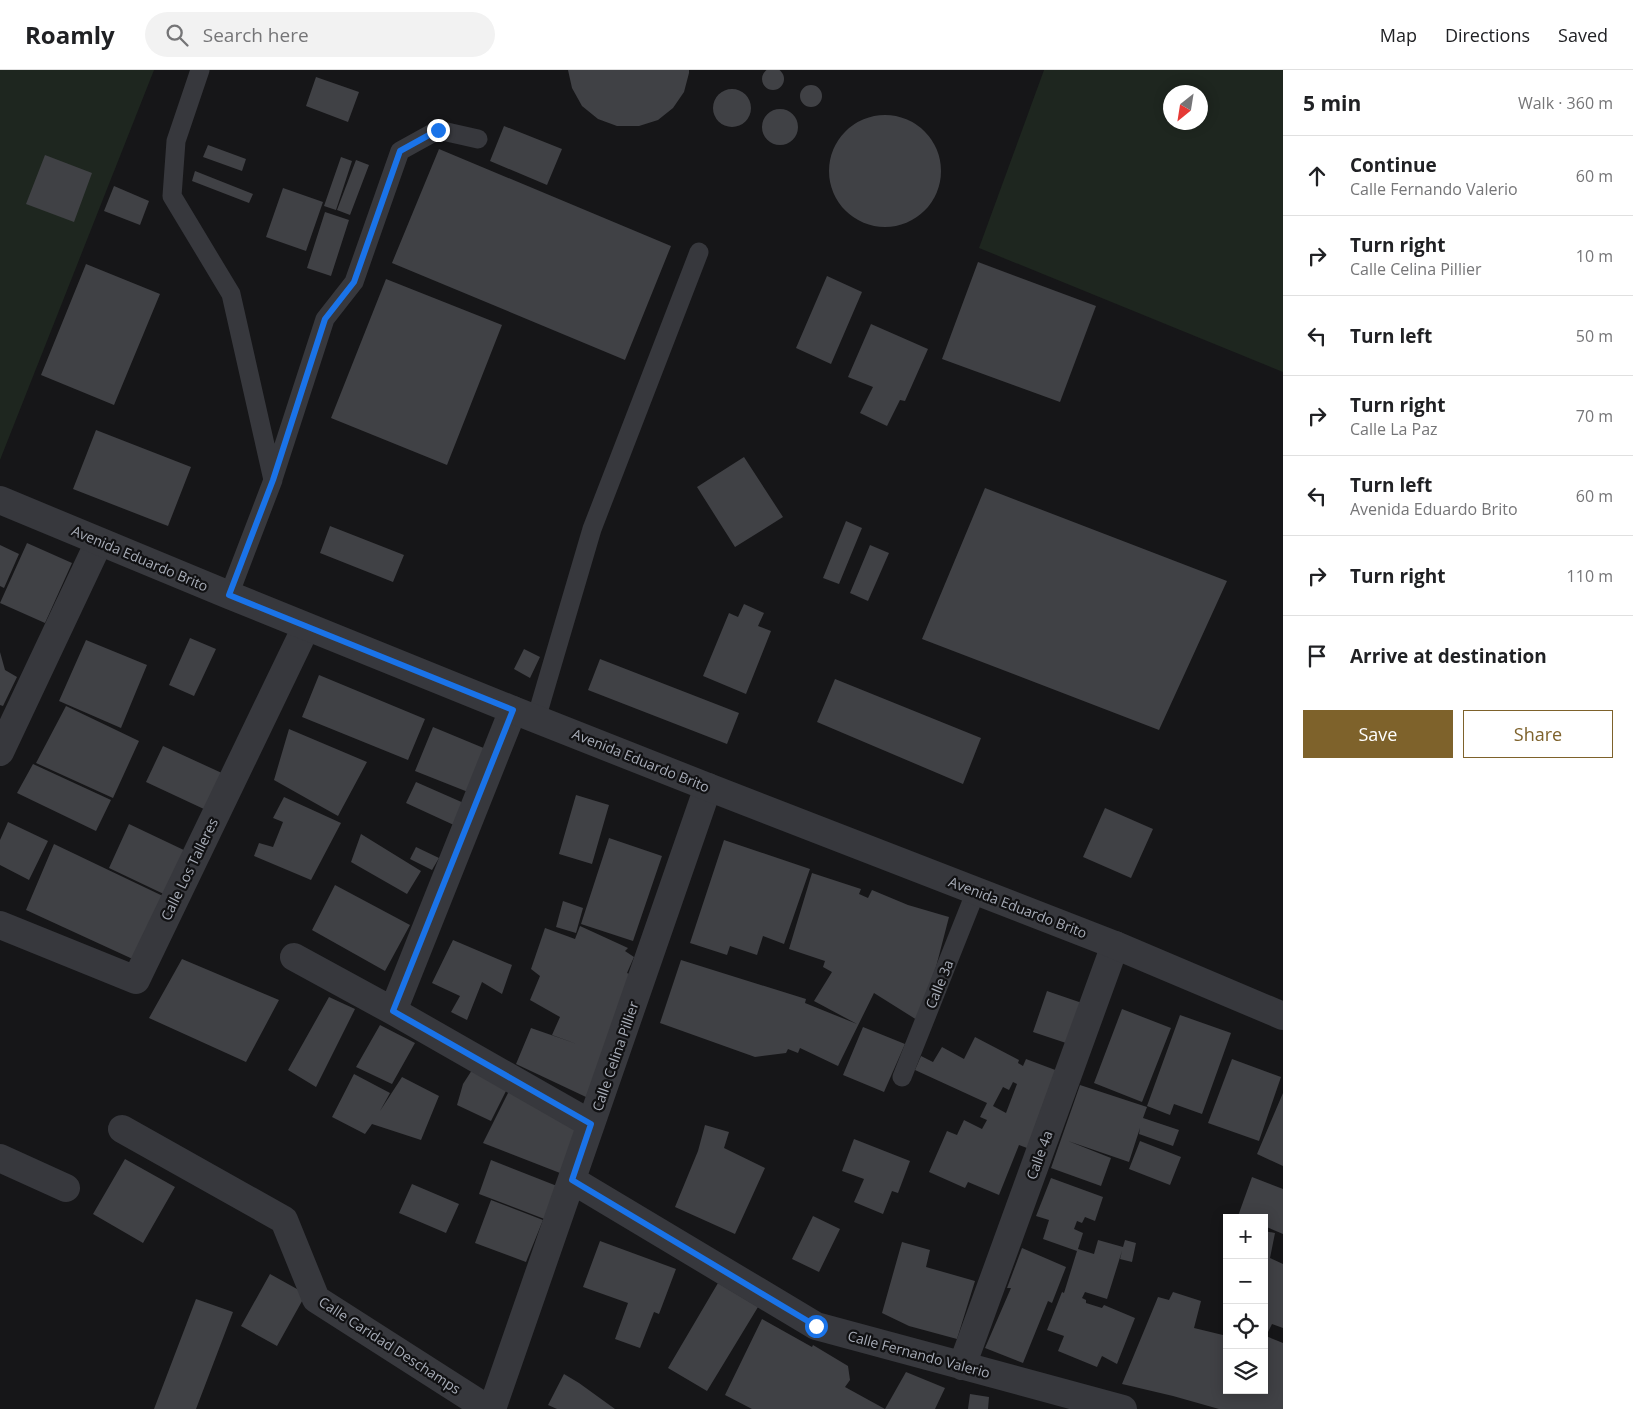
<!DOCTYPE html>
<html lang="en">
<head>
<meta charset="utf-8">
<style>
	:root { --surface:#fff; --page:#f2f2f2; --text:#202124; --muted:#757577; --line:#e0e0e0; --accent:#7e622b }
	body { margin:0; font-family:"Open Sans",sans-serif; background:var(--page); color:var(--text) }
	.controls { position:absolute; right:15px; bottom:15px; display:grid; overflow:hidden; border-radius:0px; box-shadow:0 2px 12px #0003 }
	.controls button { width:45px; height:45px; display:grid; place-items:center; padding:0; border:0; border-bottom:1px solid var(--line); background:var(--surface); color:var(--text); font:25px sans-serif }
	.compass { position:absolute; left:1163px; top:15px; width:45px; height:45px; border-radius:50%; background:var(--surface); box-shadow:0 2px 12px #0003; rotate:210deg }
	.stop { position:absolute; width:15px; height:15px; margin:-11px; border:4px solid #1a73e8; border-radius:50%; background:#fff }
	.stop.end { background:#1a73e8; border-color:#fff; box-shadow:0 1px 5px #0008 }
	.list { margin:0; padding:0; list-style:none }
	h2 { display:flex; justify-content:space-between; align-items:center; height:65px; margin:0; padding:0 20px; font-size:21px }
	h2 small { font-size:16px; font-weight:400; color:var(--muted) }
	.list li { display:grid; grid-template-columns:32px 1fr auto; gap:15px; align-items:center; box-sizing:border-box; height:80px; padding:0 20px; border-top:1px solid var(--line) }
	.list b { display:block; font-size:19px; white-space:nowrap }
	.list p { margin:0; font-size:16px; white-space:nowrap; color:var(--muted) }
	.list em { font-size:16px; font-style:normal; color:var(--muted) }
	.actions { display:flex; gap:10px; padding:15px 20px }
	.actions a { flex:1; padding:11px 0; border:1px solid var(--accent); border-radius:0px; text-align:center; font-size:18px; color:var(--accent) }
	.actions .main { background:var(--accent); color:#fff }
	.icon { flex:none; width:28px; height:28px; fill:none; stroke:currentColor; stroke-width:2; stroke-linecap:round; stroke-linejoin:round }
	.map { position:relative; flex:none; width:1283px; height:1339px; overflow:hidden }
	header { display:flex; align-items:center; gap:30px; box-sizing:border-box; height:70px; padding:0 25px; background:var(--surface); border-bottom:1px solid var(--line) }
	header strong { font-size:24px }
	nav { display:flex; gap:28px; margin-inline-start:auto; font-size:18px }
	.search { width:350px; height:45px; background:var(--page); display:flex; align-items:center; gap:12px; box-sizing:border-box; padding:0 18px; border-radius:28px; color:var(--muted); font-size:19px }
	main { display:flex }
	aside { flex:1; background:var(--surface) }
	.map>svg:first-child { display:block }
	.green { fill:#1e261f; fill-rule:evenodd }
	.building { fill:#404145; fill-rule:evenodd }
	.lines { fill:none; stroke-linecap:round; stroke-linejoin:round }
	.service { stroke:#37383d; stroke-width:19 }
	.minor { stroke:#37383d; stroke-width:28 }
	.tertiary { stroke:#37383d; stroke-width:28 }
	.route { stroke:#1a73e8; stroke-width:6 }
	.labels { text-anchor:middle; dominant-baseline:central; stroke-width:4.5; stroke-linejoin:round; paint-order:stroke }
	.street-label { font-size:14px; fill:#a8adb8; stroke:#111113 }
</style>
</head>
<body>
<header>
<strong>Roamly</strong>
<div class="search"><svg class="icon" aria-label="search" viewBox="0 0 24 24"><circle cx="10" cy="10" r="6"/><path d="M15 15l6 6"/></svg>Search here</div>
<nav><a>Map</a><a>Directions</a><a>Saved</a></nav>
</header>
<main>
<div class="map">
<svg width="1283" height="1339" viewBox="0 0 1283 1339">
	<rect width="100%" height="100%" fill="#161618"/>
	<path class="green" d="M 0,0 L 154,0 L 0,390 Z
		M 1044,0 L 1283,0 L 1283,302 L 979,178 ZM 1170,22 L 1200,22 L 1200,52 L 1170,52 Z"/>
	<path class="building" d="M762 9a11 11 0 1 1 22 0a11 11 0 1 1-22 0Z
		M 568,0 L 689,0 L 689,3 L 684,22 L 673,38 L 658,50 L 639,56 L 617,56 L 598,49 L 582,36 L 572,18 Z
		M 316,7 L 359,22 L 348,52 L 306,36 Z
		M800 26a11 11 0 1 1 22 0a11 11 0 1 1-22 0Z
		M713 38a19 19 0 1 1 38 0a19 19 0 1 1-38 0Z
		M762 57a18 18 0 1 1 36 0a18 18 0 1 1-36 0Z
		M829 101a56 56 0 1 1 112 0a56 56 0 1 1-112 0Z
		M 504,56 L 562,79 L 547,115 L 490,91 Z
		M 208,75 L 246,89 L 242,101 L 203,87 Z
		M 439,79 L 671,176 L 625,290 L 392,193 Z
		M 45,85 L 92,103 L 74,152 L 26,134 Z
		M 341,87 L 352,91 L 336,140 L 324,136 Z
		M 356,90 L 369,95 L 350,145 L 337,140 Z
		M 195,101 L 253,124 L 249,133 L 192,111 Z
		M 114,116 L 149,131 L 140,155 L 104,141 Z
		M 283,118 L 323,132 L 306,181 L 266,167 Z
		M 325,142 L 349,150 L 331,206 L 307,198 Z
		M 978,192 L 1096,236 L 1060,332 L 942,289 Z
		M 86,194 L 160,224 L 114,335 L 41,305 Z
		M 827,206 L 862,222 L 831,294 L 796,278 Z
		M 386,209 L 502,255 L 447,395 L 331,348 Z
		M 871,254 L 928,279 L 905,331 L 900,330 L 887,356 L 860,343 L 873,317 L 848,307 Z
		M 96,360 L 191,397 L 168,456 L 73,419 Z
		M 744,387 L 783,447 L 735,477 L 697,417 Z
		M 985,418 L 1227,511 L 1159,660 L 922,569 Z
		M 846,451 L 862,458 L 839,514 L 823,508 Z
		M 330,456 L 404,485 L 393,512 L 320,483 Z
		M 27,473 L 72,493 L 45,553 L 0,533 Z
		M 0,475 L 19,484 L 4,518 L 0,516 Z
		M 870,475 L 889,483 L 868,531 L 850,523 Z
		M 744,534 L 764,543 L 758,556 L 771,561 L 746,624 L 703,606 L 729,543 L 738,547 Z
		M 190,568 L 216,579 L 194,626 L 169,615 Z
		M 86,570 L 147,595 L 121,658 L 59,631 Z
		M 524,579 L 540,587 L 530,608 L 514,599 Z
		M 0,582 L 5,600 L 17,607 L 3,636 L 0,635 Z
		M 600,589 L 739,643 L 727,674 L 588,620 Z
		M 319,605 L 425,649 L 408,690 L 302,647 Z
		M 835,609 L 981,668 L 963,714 L 817,652 Z
		M 66,636 L 139,671 L 113,728 L 36,693 Z
		M 433,657 L 486,679 L 468,722 L 415,701 Z
		M 289,659 L 367,692 L 338,746 L 274,710 Z
		M 163,676 L 224,704 L 206,740 L 146,712 Z
		M 33,694 L 111,730 L 96,761 L 17,723 Z
		M 416,712 L 466,734 L 456,756 L 406,733 Z
		M 576,725 L 609,735 L 592,794 L 559,784 Z
		M 284,727 L 341,753 L 311,810 L 254,786 L 259,773 L 273,777 L 283,752 L 273,748 Z
		M 1105,738 L 1153,759 L 1131,808 L 1083,787 Z
		M 8,752 L 48,771 L 29,810 L 0,795 L 0,770 Z
		M 129,754 L 188,782 L 170,827 L 109,798 Z
		M 361,764 L 421,801 L 407,824 L 351,792 Z
		M 609,768 L 662,786 L 633,871 L 581,854 Z
		M 724,770 L 810,799 L 784,874 L 763,866 L 757,885 L 730,876 L 727,885 L 690,873 Z
		M 54,774 L 167,828 L 137,891 L 26,840 Z
		M 416,777 L 439,788 L 432,800 L 410,789 Z
		M 812,803 L 861,819 L 859,824 L 868,828 L 872,820 L 908,835 L 949,847 L 936,897 L 917,950 L 874,923 L 838,996 L 800,978 L 798,983 L 788,979 L 786,983 L 755,987 L 660,953 L 681,890 L 806,929 L 805,933 L 857,954 L 814,931 L 832,902 L 823,897 L 825,891 L 789,879 Z
		M 335,815 L 410,855 L 385,901 L 312,860 Z
		M 563,831 L 583,838 L 576,863 L 556,857 Z
		M 580,856 L 628,878 L 625,881 L 634,887 L 627,903 L 636,907 L 586,1027 L 516,994 L 531,958 L 577,974 L 552,965 L 560,947 L 530,930 L 540,906 L 531,899 L 545,858 L 575,869 Z
		M 453,870 L 512,895 L 502,924 L 482,912 L 467,950 L 451,942 L 460,926 L 432,913 Z
		M 182,889 L 279,930 L 246,992 L 149,948 Z
		M 1047,921 L 1082,933 L 1069,974 L 1033,962 Z
		M 329,927 L 355,939 L 316,1017 L 288,1000 Z
		M 1122,939 L 1171,958 L 1142,1032 L 1094,1013 Z
		M 1180,945 L 1231,963 L 1202,1044 L 1174,1034 L 1170,1045 L 1147,1036 Z
		M 380,955 L 415,973 L 392,1014 L 356,997 Z
		M 863,957 L 905,974 L 884,1022 L 843,1005 Z
		M 975,967 L 1019,990 L 1018,993 L 1023,996 L 1026,989 L 1058,1001 L 1027,1078 L 1019,1075 L 999,1125 L 968,1112 L 965,1118 L 929,1102 L 947,1061 L 957,1065 L 964,1050 L 982,1059 L 987,1050 L 980,1047 L 987,1033 L 915,1000 L 921,986 L 933,992 L 942,977 L 964,989 ZM 1013,1012 L 1017,1014 L 1006,1043 L 993,1036 L 1003,1017 L 1009,1020 Z
		M 1232,989 L 1281,1007 L 1259,1071 L 1208,1053 Z
		M 472,1000 L 508,1017 L 491,1051 L 457,1035 L 463,1014 Z
		M 354,1004 L 390,1023 L 380,1041 L 402,1007 L 439,1026 L 421,1070 L 372,1054 L 365,1064 L 332,1047 Z
		M 1080,1015 L 1147,1037 L 1143,1048 L 1179,1060 L 1173,1076 L 1139,1064 L 1140,1058 L 1129,1092 L 1068,1071 L 1111,1088 L 1101,1116 L 1051,1098 Z
		M 511,1017 L 578,1053 L 560,1103 L 483,1073 Z
		M 1283,1023 L 1283,1096 L 1257,1084 Z
		M 705,1055 L 729,1062 L 724,1078 L 765,1098 L 735,1164 L 675,1137 L 698,1081 Z
		M 854,1069 L 910,1091 L 898,1123 L 892,1121 L 883,1144 L 854,1132 L 864,1109 L 842,1101 Z
		M 1140,1071 L 1181,1087 L 1170,1115 L 1129,1099 Z
		M 125,1089 L 175,1117 L 143,1173 L 93,1144 Z
		M 491,1090 L 557,1116 L 547,1150 L 479,1124 Z
		M 1252,1107 L 1283,1119 L 1283,1164 L 1264,1156 L 1264,1148 L 1243,1148 L 1238,1146 Z
		M 1051,1108 L 1103,1127 L 1095,1151 L 1085,1147 L 1082,1153 L 1077,1151 L 1074,1159 L 1083,1163 L 1078,1179 L 1094,1184 L 1098,1170 L 1123,1177 L 1125,1170 L 1136,1173 L 1132,1192 L 1120,1189 L 1122,1181 L 1107,1229 L 1085,1222 L 1082,1228 L 1086,1230 L 1086,1233 L 1102,1238 L 1104,1235 L 1135,1248 L 1117,1294 L 1102,1286 L 1097,1297 L 1058,1281 L 1064,1266 L 1047,1260 L 1062,1222 L 1064,1223 L 1077,1181 L 1043,1169 L 1049,1150 L 1036,1146 Z
		M 412,1114 L 459,1134 L 446,1163 L 399,1143 Z
		M 491,1130 L 543,1150 L 526,1192 L 475,1173 Z
		M 813,1146 L 840,1159 L 819,1202 L 792,1189 Z
		M 1264,1161 L 1275,1163 L 1270,1188 L 1283,1194 L 1283,1258 L 1272,1254 L 1266,1266 L 1283,1273 L 1283,1339 L 1219,1339 L 1173,1326 L 1122,1314 L 1158,1227 L 1169,1230 L 1173,1222 L 1201,1231 L 1194,1258 L 1227,1266 L 1227,1320 L 1264,1320 Z
		M 600,1171 L 676,1199 L 659,1244 L 654,1242 L 640,1278 L 615,1269 L 628,1233 L 583,1217 Z
		M 902,1172 L 930,1180 L 926,1197 L 975,1211 L 957,1269 L 909,1256 L 882,1243 Z
		M 1022,1178 L 1066,1197 L 1052,1233 L 1048,1231 L 1023,1293 L 985,1278 L 1011,1218 L 1007,1218 Z
		M 270,1204 L 306,1224 L 277,1276 L 241,1256 Z
		M 718,1213 L 758,1237 L 707,1321 L 668,1298 Z
		M 196,1229 L 233,1242 L 196,1339 L 154,1339 Z
		M 762,1249 L 812,1277 L 813,1275 L 848,1296 L 850,1310 L 845,1317 L 885,1339 L 906,1302 L 945,1318 L 935,1339 L 752,1339 L 725,1325 Z
		M 564,1304 L 579,1313 L 615,1339 L 557,1339 L 548,1335 Z
		M 970,1324 L 989,1327 L 988,1339 L 968,1339 Z"/>
	<g class="lines">
		<path class="service" d="M 200,0 L 176,71 L 172,126 L 231,224 L 273,410 L 229,525
			M 273,409 L 325,249 L 354,212 L 400,81 L 438,60 L 478,69
			M 536,649 L 592,459 L 699,182
			M 902,1007 L 976,821"/>
		<path class="minor" d="M 0,682 L 99,472
			M 0,855 L 136,910 L 306,557
			M 294,887 L 393,941 L 591,1054
			M 393,941 L 513,640
			M 122,1059 L 284,1150 L 316,1229 L 488,1339
			M 0,1088 L 66,1118
			M 572,1110 L 816,1256 L 1123,1339
			M 962,1296 L 1115,875
			M 492,1339 L 708,717"/>
		<path class="tertiary" d="M 0,430 L 229,525 L 513,640 L 708,717 L 1115,875 L 1283,946"/>
	</g>
	<g class="lines">
		<path class="route" d="M 438,60 L 400,81 L 354,212 L 325,249 L 273,410 L 229,525 L 513,640 L 393,941 L 591,1054 L 572,1110 L 816,1256"/>
	</g>
	<g class="labels">
		<g class="street-label">
			<text transform="translate(140 488) rotate(23)">Avenida Eduardo Brito</text>
			<text transform="translate(641 690) rotate(22)">Avenida Eduardo Brito</text>
			<text transform="translate(189 799) rotate(-64)">Calle Los Talleres</text>
			<text transform="translate(1018 837) rotate(21)">Avenida Eduardo Brito</text>
			<text transform="translate(939 914) rotate(-68)">Calle 3a</text>
			<text transform="translate(615 986) rotate(-71)">Calle Celina Pillier</text>
			<text transform="translate(1039 1085) rotate(-70)">Calle 4a</text>
			<text transform="translate(390 1275) rotate(33)">Calle Caridad Deschamps</text>
			<text transform="translate(919 1284) rotate(15)">Calle Fernando Valerio</text>
		</g>
	</g>
</svg>
<div class="controls">
<button>+</button>
<button>−</button>
<button><svg class="icon" aria-label="locate" viewBox="0 0 24 24"><circle cx="12" cy="12" r="6"/><path d="M12 2v4M12 18v4M2 12h4M18 12h4"/></svg></button>
<button><svg class="icon" aria-label="layers" viewBox="0 0 24 24"><path d="M12 4l9 5-9 5-9-5zM3 14l9 5 9-5"/></svg></button>
</div>
<svg class="compass" viewBox="-18 -18 36 36"><path d="M0-13l5 13h-10z" fill="#e53935"/><path d="M0 13l5-13h-10z" fill="#757577"/></svg>
<div class="stop" style="left:816px;top:1256px"></div>
<div class="stop end" style="left:438px;top:60px"></div>
</div>
<aside>
<h2>5 min<small>Walk · 360 m</small></h2>
<ul class="list">
<li><svg class="icon" aria-label="ahead" viewBox="0 0 24 24"><path d="M12 20V5M6 11l6-6 6 6"/></svg><div><b>Continue</b><p>Calle Fernando Valerio</p></div><em>60 m</em></li>
<li><svg class="icon" aria-label="right" viewBox="0 0 24 24"><path d="M7 20v-9h11M14 6l5 5-5 5"/></svg><div><b>Turn right</b><p>Calle Celina Pillier</p></div><em>10 m</em></li>
<li><svg class="icon" aria-label="left" viewBox="0 0 24 24"><path d="M17 20v-9H6M10 6l-5 5 5 5"/></svg><div><b>Turn left</b></div><em>50 m</em></li>
<li><svg class="icon" aria-label="right" viewBox="0 0 24 24"><path d="M7 20v-9h11M14 6l5 5-5 5"/></svg><div><b>Turn right</b><p>Calle La Paz</p></div><em>70 m</em></li>
<li><svg class="icon" aria-label="left" viewBox="0 0 24 24"><path d="M17 20v-9H6M10 6l-5 5 5 5"/></svg><div><b>Turn left</b><p>Avenida Eduardo Brito</p></div><em>60 m</em></li>
<li><svg class="icon" aria-label="right" viewBox="0 0 24 24"><path d="M7 20v-9h11M14 6l5 5-5 5"/></svg><div><b>Turn right</b></div><em>110 m</em></li>
<li><svg class="icon" aria-label="arrive" viewBox="0 0 24 24"><path d="M6 21V4h12l-3 4 3 4H6"/></svg><div><b>Arrive at destination</b></div></li>
</ul>
<div class="actions"><a class="main">Save</a><a>Share</a></div>
</aside>
</main>
</body>
</html>
